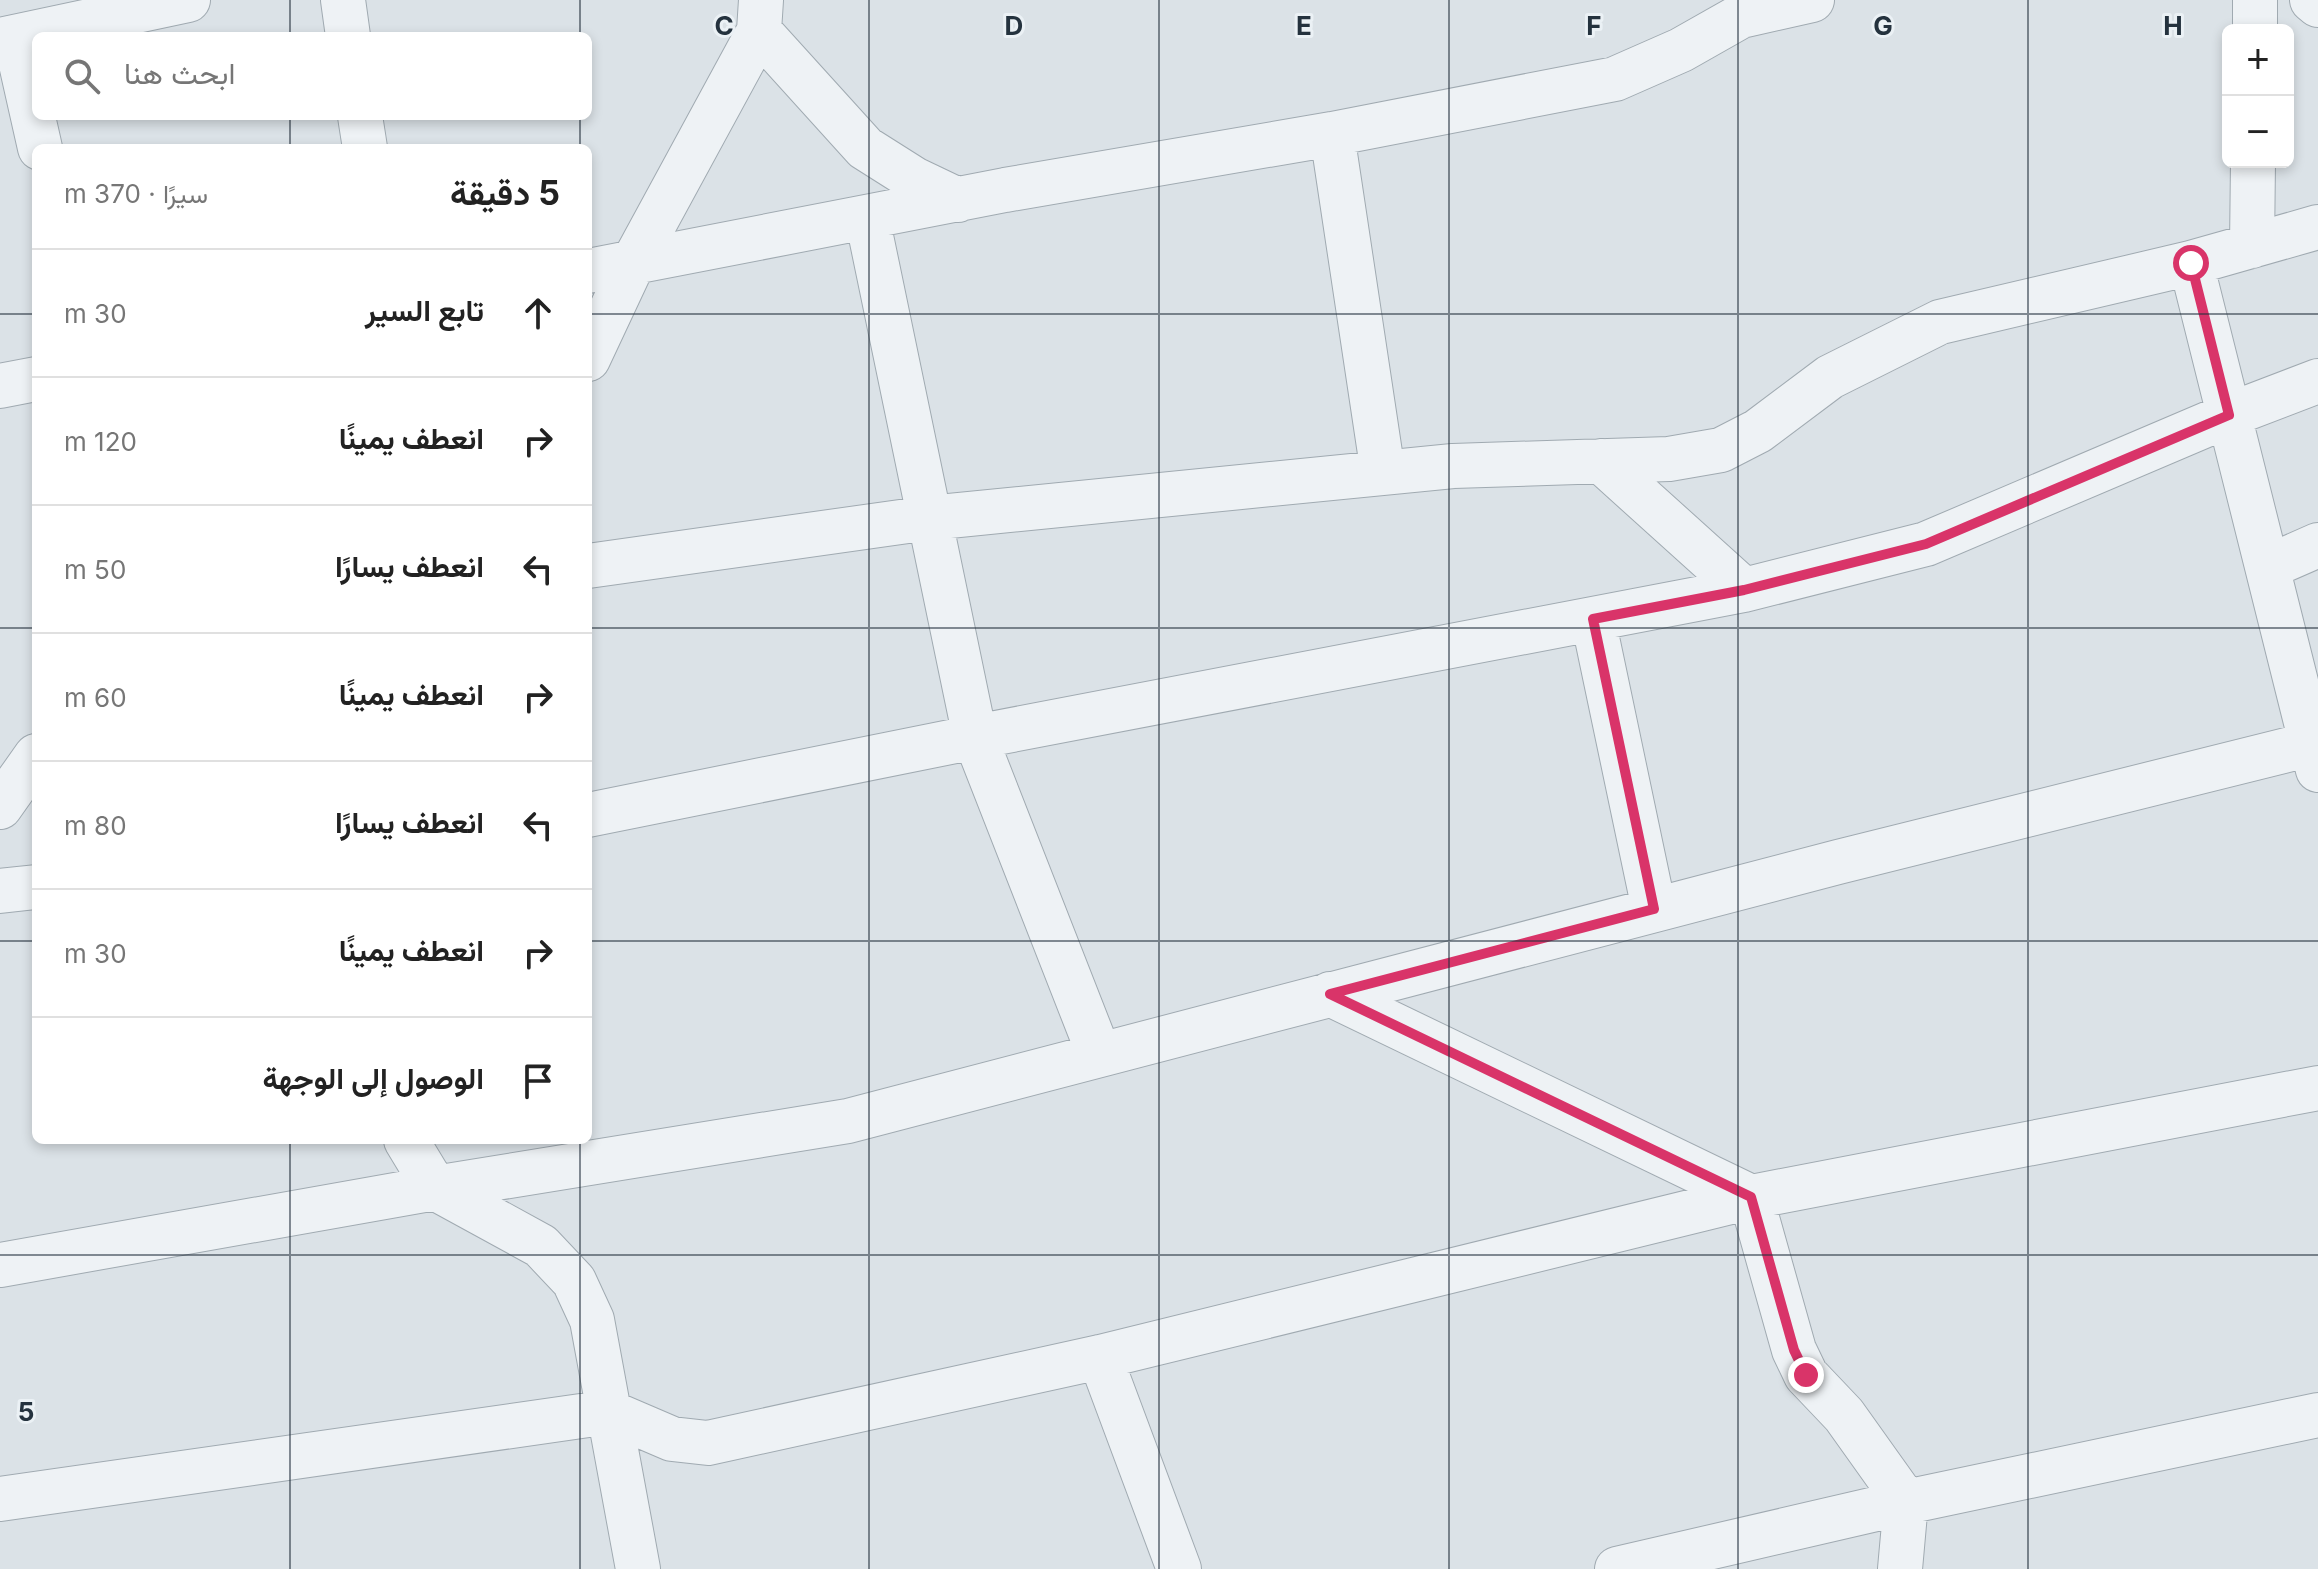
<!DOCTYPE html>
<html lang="ar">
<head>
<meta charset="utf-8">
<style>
	:root { --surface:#fff; --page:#f6f6f6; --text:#222; --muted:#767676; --line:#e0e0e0 }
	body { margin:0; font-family:Inter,Vazirmatn,sans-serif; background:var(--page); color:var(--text); direction:rtl }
	.controls { position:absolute; right:24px; top:24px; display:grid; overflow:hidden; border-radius:12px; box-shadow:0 4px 12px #0003 }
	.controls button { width:72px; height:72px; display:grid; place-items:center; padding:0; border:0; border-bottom:2px solid var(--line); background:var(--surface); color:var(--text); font:40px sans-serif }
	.stop { position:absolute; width:24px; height:24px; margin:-18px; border:6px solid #d93469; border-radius:50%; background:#fff }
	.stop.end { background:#d93469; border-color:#fff; box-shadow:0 2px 8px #0008 }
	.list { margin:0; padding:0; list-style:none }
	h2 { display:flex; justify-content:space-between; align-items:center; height:104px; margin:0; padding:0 32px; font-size:34px }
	h2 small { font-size:26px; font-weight:400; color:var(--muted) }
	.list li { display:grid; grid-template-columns:52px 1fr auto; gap:24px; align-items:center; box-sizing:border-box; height:128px; padding:0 32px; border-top:2px solid var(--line) }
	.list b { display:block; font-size:30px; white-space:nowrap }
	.list em { font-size:26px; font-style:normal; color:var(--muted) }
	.icon { flex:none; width:44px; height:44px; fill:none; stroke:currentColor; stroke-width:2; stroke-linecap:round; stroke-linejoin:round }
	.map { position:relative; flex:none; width:2318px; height:1569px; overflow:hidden; direction:ltr }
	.search { position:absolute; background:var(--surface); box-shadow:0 4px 12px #0003; left:32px; top:32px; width:560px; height:88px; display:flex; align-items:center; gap:20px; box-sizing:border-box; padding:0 28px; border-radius:12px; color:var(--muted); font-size:30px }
	.panel { position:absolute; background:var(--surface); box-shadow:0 4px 12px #0003; left:32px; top:144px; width:560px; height:1000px; border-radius:12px; direction:rtl }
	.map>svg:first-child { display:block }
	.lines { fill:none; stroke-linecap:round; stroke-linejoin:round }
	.minor-casing { stroke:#a0aab1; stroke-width:46 }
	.minor { stroke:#eef2f5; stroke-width:44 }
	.route { stroke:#d93469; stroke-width:10 }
	.grid { fill:none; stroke:#24323e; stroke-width:2; stroke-opacity:0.55 }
	.grid-label { font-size:26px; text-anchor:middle; font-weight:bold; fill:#24323e; stroke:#ebf1f5; stroke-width:6; stroke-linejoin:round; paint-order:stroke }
</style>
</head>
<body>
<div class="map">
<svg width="2318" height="1569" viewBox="0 0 2318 1569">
	<rect width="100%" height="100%" fill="#dbe2e7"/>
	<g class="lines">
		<g class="minor-casing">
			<path id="minor" d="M 343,0 L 348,36
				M 2312,0 L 2318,5
				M 2255,30 L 2255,0
				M 759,31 L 865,148 L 914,179 L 958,200
				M 15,37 L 40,148
				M 0,40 L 188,0
				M 360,116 L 365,148
				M 1332,134 L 1383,473
				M 867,217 L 975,737 L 1099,1054
				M 2252,246 L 2253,162
				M 2191,263 L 2318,770
				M 588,271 L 1005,190 L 1332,134 L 1615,79 L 1681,50 L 1741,16 L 1812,0
				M 588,359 L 633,263 L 759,31 L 761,0
				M 0,386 L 36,379
				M 1601,461 L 1744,590
				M 588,566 L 929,518 L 1453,466 L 1669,459 L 1721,450 L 1758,431 L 1830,377 L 1940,322 L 2191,263 L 2318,227
				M 2268,567 L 2318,545
				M 1593,619 L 1654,909
				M 0,807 L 36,756
				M 588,815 L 975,737 L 1744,590 L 1926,544 L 2229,415 L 2318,381
				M 0,891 L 36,887
				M 1330,994 L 1751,1197 L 1794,1350 L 1806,1375 L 1844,1415 L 1906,1502 L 1900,1569
				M 406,1140 L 435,1188 L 541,1246 L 574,1281 L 592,1320 L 638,1569
				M 0,1265 L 435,1188 L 848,1121 L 1838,862 L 2311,744
				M 1100,1357 L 1179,1569
				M 0,1499 L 609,1412 L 672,1439 L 708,1443 L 1100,1357 L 1751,1197 L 2318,1088
				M 1617,1569 L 1906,1502 L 2318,1415"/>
		</g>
		<use href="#minor" class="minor"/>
	</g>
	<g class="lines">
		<path class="route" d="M 1806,1375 L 1794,1350 L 1751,1197 L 1330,994 L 1654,909 L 1593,619 L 1744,590 L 1926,544 L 2229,415 L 2191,263"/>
	</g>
	<path class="grid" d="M 290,0 L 290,36M 580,0 L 580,36M 869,0 L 869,1569M 1159,0 L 1159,1569M 1449,0 L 1449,1569M 1738,0 L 1738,1569M 2028,0 L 2028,1569M 290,116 L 290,148M 580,116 L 580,148M 0,314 L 36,314M 588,314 L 2318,314M 0,628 L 36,628M 588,628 L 2318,628M 0,941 L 36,941M 588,941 L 2318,941M 290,1140 L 290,1569M 580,1140 L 580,1569M 0,1255 L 2318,1255"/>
	<g class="grid-label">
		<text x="724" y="35">C</text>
		<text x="1014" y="35">D</text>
		<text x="1304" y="35">E</text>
		<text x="1594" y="35">F</text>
		<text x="1883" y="35">G</text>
		<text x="2173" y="35">H</text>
		<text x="26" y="1421">5</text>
	</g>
</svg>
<div class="controls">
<button>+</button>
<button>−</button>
</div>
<div class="stop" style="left:2191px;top:263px"></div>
<div class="stop end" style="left:1806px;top:1375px"></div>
<div class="search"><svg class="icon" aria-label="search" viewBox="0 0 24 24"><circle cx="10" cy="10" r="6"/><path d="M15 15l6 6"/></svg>ابحث هنا</div>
<section class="panel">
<h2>5 دقيقة<small>سيرًا · 370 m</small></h2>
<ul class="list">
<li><svg class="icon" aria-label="ahead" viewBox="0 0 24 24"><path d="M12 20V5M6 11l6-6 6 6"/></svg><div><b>تابع السير</b></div><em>30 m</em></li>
<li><svg class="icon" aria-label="right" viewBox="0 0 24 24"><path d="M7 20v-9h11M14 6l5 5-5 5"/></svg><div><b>انعطف يمينًا</b></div><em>120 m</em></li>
<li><svg class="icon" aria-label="left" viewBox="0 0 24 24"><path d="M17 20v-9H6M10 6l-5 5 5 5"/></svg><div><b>انعطف يسارًا</b></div><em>50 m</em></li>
<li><svg class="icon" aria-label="right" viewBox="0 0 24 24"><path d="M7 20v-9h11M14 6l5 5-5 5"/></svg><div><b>انعطف يمينًا</b></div><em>60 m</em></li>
<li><svg class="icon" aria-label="left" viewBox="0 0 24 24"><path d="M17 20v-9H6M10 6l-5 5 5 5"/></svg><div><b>انعطف يسارًا</b></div><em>80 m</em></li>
<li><svg class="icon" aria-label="right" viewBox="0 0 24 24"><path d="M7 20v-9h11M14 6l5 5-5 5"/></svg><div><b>انعطف يمينًا</b></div><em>30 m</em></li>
<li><svg class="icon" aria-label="arrive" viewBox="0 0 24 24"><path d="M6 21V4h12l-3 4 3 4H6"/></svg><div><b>الوصول إلى الوجهة</b></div></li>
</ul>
</section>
</div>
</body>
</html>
